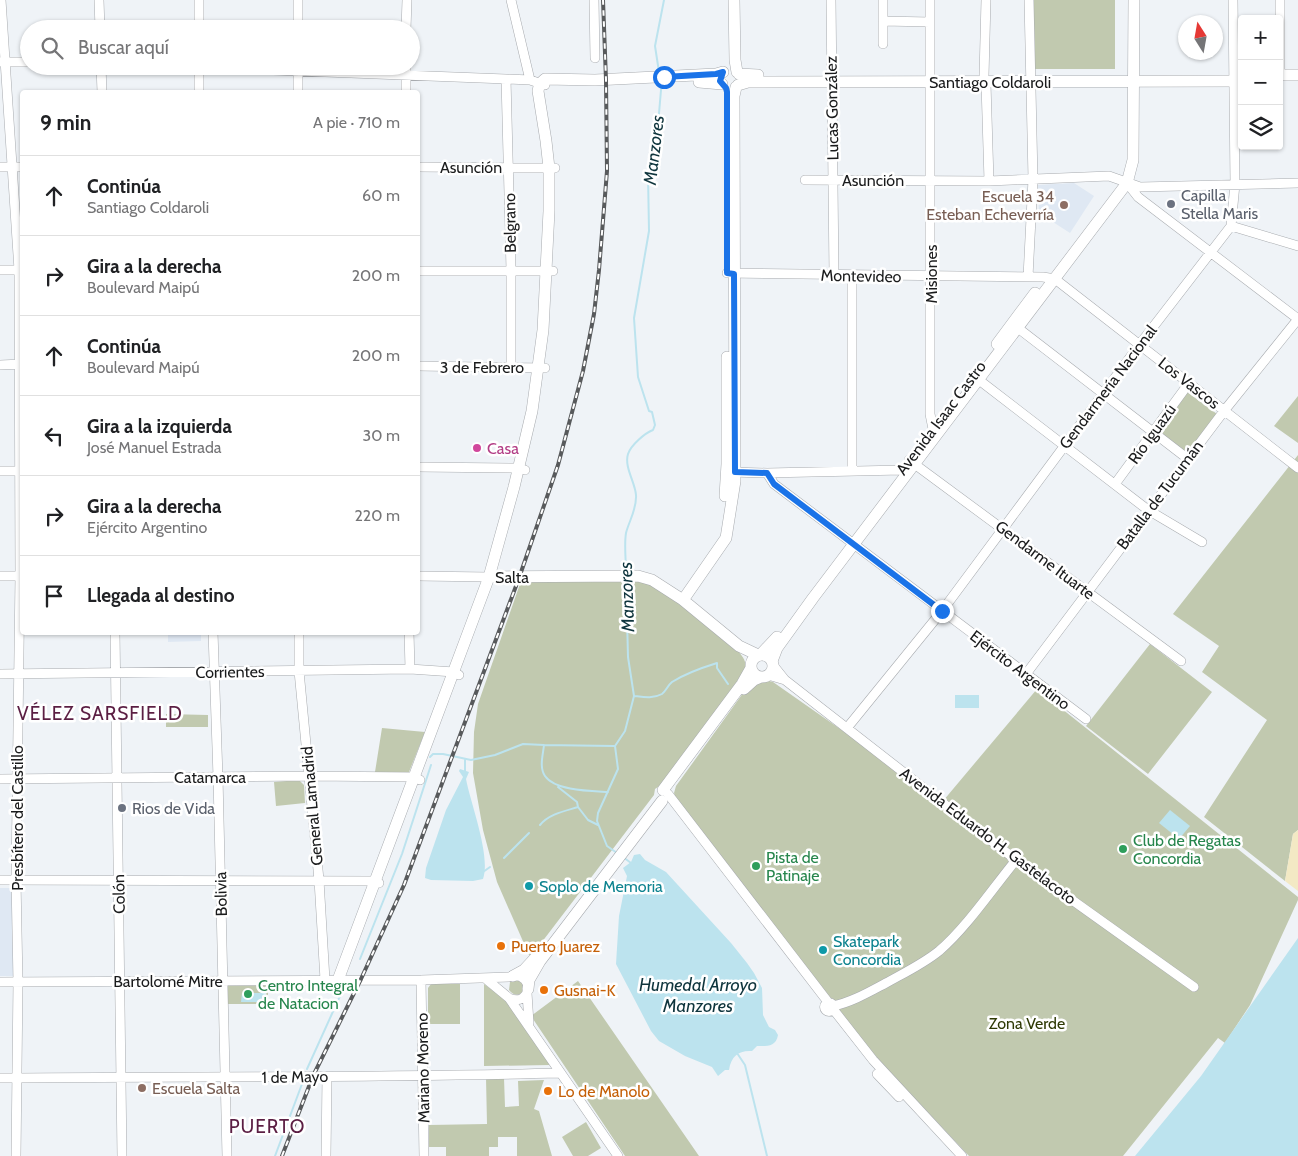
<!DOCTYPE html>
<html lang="es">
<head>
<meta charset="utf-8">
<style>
	:root { --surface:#fff; --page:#f2f2f2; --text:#202124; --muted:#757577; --line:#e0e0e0 }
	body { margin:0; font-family:Cabin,sans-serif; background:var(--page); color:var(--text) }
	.controls { position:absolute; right:15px; top:15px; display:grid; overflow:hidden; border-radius:5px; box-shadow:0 1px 4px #0004 }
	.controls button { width:45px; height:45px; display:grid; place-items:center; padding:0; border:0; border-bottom:1px solid var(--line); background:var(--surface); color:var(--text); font:25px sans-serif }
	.compass { position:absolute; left:1178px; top:15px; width:45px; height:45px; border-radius:50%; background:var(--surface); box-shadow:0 1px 4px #0004; rotate:349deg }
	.stop { position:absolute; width:15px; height:15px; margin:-11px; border:4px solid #1a73e8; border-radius:50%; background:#fff }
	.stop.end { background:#1a73e8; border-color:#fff; box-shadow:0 1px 5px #0008 }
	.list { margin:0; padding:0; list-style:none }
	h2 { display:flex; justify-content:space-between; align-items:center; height:65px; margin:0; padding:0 20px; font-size:21px }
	h2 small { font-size:16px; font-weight:400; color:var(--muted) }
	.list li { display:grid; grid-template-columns:32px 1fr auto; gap:15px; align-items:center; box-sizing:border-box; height:80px; padding:0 20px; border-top:1px solid var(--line) }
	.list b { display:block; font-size:19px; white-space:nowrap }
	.list p { margin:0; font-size:16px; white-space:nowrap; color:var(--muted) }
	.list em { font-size:16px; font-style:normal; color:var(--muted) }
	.icon { flex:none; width:28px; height:28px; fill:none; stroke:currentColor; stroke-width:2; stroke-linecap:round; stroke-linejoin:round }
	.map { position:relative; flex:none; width:1298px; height:1156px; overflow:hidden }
	.search { position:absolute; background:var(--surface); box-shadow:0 1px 4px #0004; left:20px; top:20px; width:400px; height:55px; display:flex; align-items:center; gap:12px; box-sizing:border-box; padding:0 18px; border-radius:28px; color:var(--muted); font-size:19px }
	.panel { position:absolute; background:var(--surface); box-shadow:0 1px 4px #0004; left:20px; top:90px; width:400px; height:545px; border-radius:5px }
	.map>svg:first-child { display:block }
	.built { fill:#dfe8f3 }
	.green { fill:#c1c9af }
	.sand { fill:#f3e9c4 }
	.water { fill:#bce3ee }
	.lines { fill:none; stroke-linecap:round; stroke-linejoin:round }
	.stream { stroke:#bce3ee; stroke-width:2 }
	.minor-casing { stroke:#a8abaf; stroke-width:10 }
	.major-casing { stroke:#a8abaf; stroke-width:12 }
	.minor { stroke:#fff; stroke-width:9 }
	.major { stroke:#fff; stroke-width:11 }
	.rail-casing { stroke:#585a5c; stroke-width:4 }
	.rail { stroke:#fff; stroke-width:2; stroke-dasharray:5.5; stroke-linecap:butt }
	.route { stroke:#1a73e8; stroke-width:6 }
	.worship-dot { fill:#6b7280; stroke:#fff; stroke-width:2 }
	.education-dot { fill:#8d6e63; stroke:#fff; stroke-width:2 }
	.hotel-dot { fill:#d1479c; stroke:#fff; stroke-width:2 }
	.leisure-dot { fill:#2e9e5b; stroke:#fff; stroke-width:2 }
	.culture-dot { fill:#0f9aa8; stroke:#fff; stroke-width:2 }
	.food-dot { fill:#e8710a; stroke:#fff; stroke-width:2 }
	.labels { text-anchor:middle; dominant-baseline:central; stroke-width:5; stroke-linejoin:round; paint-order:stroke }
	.street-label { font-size:16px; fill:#1a1b1c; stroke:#fff }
	.worship-label { font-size:16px; fill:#5b616d; stroke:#fff; text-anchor:start }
	.education-label { font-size:16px; fill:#785e54; stroke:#fff; text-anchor:end }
	.hotel-label { font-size:16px; fill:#b23c85; stroke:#fff; text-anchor:start }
	.leisure-label { font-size:16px; fill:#27864d; stroke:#fff; text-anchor:start }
	.culture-label { font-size:16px; fill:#0d838f; stroke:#fff; text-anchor:start }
	.food-label { font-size:16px; fill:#c56008; stroke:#fff; text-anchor:start }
	.park-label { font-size:16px; fill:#2f3a05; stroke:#fff }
	.water-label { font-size:18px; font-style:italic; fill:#0f353d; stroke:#fff }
	.quarter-label { font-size:19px; letter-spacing:1px; fill:#5b1e43; stroke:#fff }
</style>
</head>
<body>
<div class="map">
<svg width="1298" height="1156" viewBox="0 0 1298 1156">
	<rect width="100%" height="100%" fill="#eff3f7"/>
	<path class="built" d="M 1074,183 L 1094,196 L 1070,233 L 1039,213 L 1038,185 Z
		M 168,633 L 201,633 L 201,641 L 168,642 Z
		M 0,888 L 13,888 L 13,976 L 0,976 Z"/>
	<path class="green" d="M 1027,0 L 1115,0 L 1115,69 L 1027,69 Z
		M 1187,392 L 1217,414 L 1187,453 L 1158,432 Z
		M 1298,396 L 1298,443 L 1274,426 Z
		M 1298,455 L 1298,830 L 1293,834 L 1285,881 L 1204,817 L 1267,720 L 1202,672 L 1219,646 L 1173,614 Z
		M 521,581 L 643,582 C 672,591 713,631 738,651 C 744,658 746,661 746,670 L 661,785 L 655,789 L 654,795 L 532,955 L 529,955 L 497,882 L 483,830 L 473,773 L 474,732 L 478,704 Z
		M 1150,644 L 1212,692 L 1148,774 L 1086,726 Z
		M 762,679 L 773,682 L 943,801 L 1037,689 L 1298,897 L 1298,900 L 1250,1005 L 1225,1043 L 1218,1038 L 1123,1156 L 969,1156 L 886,1068 L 856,1033 L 676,799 L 674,793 L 676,786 L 746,689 Z
		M 166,714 L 208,715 L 208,727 L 166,727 Z
		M 382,728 L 425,732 L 409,772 L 375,772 Z
		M 299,780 L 304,785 L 305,803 L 276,806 L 274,782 Z
		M 516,978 L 525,983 L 522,993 C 517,996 513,995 509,990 L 510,982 Z
		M 578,981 L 699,1156 L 625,1156 L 531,1016 Z
		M 431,984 L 460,984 L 460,1024 L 428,1024 L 428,988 Z
		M 484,984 L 506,1000 L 550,1065 L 484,1066 Z
		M 228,985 L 268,985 L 268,1004 L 228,1004 Z
		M 486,1078 L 504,1078 L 505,1107 L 519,1106 L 518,1081 L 544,1080 L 534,1109 L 539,1111 L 552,1156 L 517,1156 L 517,1137 L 498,1137 L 498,1147 L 489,1147 L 489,1156 L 446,1156 L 446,1147 L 429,1147 L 429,1125 L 487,1124 Z
		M 586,1122 L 601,1148 L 588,1156 L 573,1156 L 562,1137 Z"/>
	<path class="sand" d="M 1298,830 L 1298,891 L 1285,881 L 1293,834 Z"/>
	<path class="water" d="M 955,695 L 979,695 L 979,708 L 955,708 Z
		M 460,769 L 469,772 L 466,779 C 471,805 491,856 483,879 L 473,881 L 431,880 L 425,878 L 426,868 L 446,810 L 463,777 L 459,771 Z
		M 1170,810 L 1190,826 L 1179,839 L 1159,823 Z
		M 640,854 L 645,860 L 666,872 L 731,943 L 747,963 L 754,973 L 762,988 L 763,1015 L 769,1027 L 775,1030 L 778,1035 C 776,1047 767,1046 757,1046 L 752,1051 C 739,1050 731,1056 729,1070 L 725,1070 L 718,1076 L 712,1067 L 685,1056 L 659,1041 L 651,1031 L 616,964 L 619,916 L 627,876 L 623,868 L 631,862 L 634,855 Z
		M 1298,938 L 1298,1156 L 1135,1156 L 1201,1076 Z
		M 242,993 L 266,993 L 266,1002 L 241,1002 Z"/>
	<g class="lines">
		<path class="stream" d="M 659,72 L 655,46 L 664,0
			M 626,572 C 626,560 624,545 626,533 C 629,521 637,509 636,495 C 635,482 624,467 628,454 C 631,445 645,433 653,430 L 655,425 L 652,412 L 649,411 L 638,377 L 634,318 L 649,231 L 648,174 L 654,158 L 655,132 L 658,125 L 661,90 L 660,82
			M 634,696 C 643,697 653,699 662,694 C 666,691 668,685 672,682 C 686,673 701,668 717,663 L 717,668 L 728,684
			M 544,745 L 614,746
			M 430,757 L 433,754 L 443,754 L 471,760 L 495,755 L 523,744 L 544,745 C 543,755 539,767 545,776 C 555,791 592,791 608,792
			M 465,772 L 465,759
			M 558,787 L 577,802 L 578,807
			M 540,825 C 549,814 565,811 578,807 L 588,820 L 598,825
			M 617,853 L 607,846 L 597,821 L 598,813 L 618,769 L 615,746 L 625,731 L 634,696 L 628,657 L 626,579
			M 623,857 L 631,863
			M 504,858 L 529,833
			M 483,872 L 490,867
			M 360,959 L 402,854 L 431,765
			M 737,1053 L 745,1065 L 767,1156
			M 307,1069 L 345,985
			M 275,1156 L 302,1084"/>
		<g class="minor-casing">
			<path id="minor" d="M 1,0 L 19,270 L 20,576 L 16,880 L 18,982 L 16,1156
				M 99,0 L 100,29
				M 199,0 L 199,29
				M 511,0 L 530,80
				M 594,0 L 595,58
				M 831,0 L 834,275
				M 930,0 L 930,414 L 933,429
				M 986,0 L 984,76 L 986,84 L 989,181
				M 883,21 L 930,22
				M 298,29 L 298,0
				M 406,29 L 407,0
				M 883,44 L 883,0
				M 0,62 L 29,62
				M 101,66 L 102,92
				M 170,66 L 506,79 L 530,80 L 545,85
				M 199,66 L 199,92
				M 406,66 L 406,92
				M 1280,75 L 1280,0
				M 506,79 L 511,270 L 511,367
				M 298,92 L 298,66
				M 0,167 L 22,167
				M 418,167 L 555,168
				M 805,180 L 989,181 L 1109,176 L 1140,187 L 1298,183
				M 1231,226 L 1298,246
				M 0,270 L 22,270
				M 418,271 L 553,271
				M 727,273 L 1043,277 L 1055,279 L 1298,468
				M 1028,277 L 1033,179 L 1029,0
				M 1014,325 L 1188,459
				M 0,365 L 22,364
				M 418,366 L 545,368
				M 972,377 L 979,380 L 1148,510 L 1202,542
				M 909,460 L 1181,661
				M 418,467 L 518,468 L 525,470
				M 0,471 L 22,471
				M 852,471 L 852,276
				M 731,472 L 767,473 L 902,470 L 907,473
				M 767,473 L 774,484 L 1086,719
				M 1115,484 L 1189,383
				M 0,576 L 22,576
				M 418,576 L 489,577
				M 115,632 L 122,1156
				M 213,632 L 218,777 L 227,1156
				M 299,632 L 299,671 L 319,880 L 325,980
				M 409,632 L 410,669
				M 773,665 L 785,680 L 1016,860 L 1194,987
				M 0,674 L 410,669 L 454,672 L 459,675
				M 1026,674 L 1224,411 L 1298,319 L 1138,197 L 1127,183
				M 768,675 L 785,680
				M 847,728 L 942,611 L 1140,344 L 1231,226 L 1235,184 L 1233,0
				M 0,779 L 310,776 L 414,777 L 420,780
				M 668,794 L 828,1002
				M 0,880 L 374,881 L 379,883
				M 486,979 L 509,998 L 618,1156
				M 421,980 L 424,1156
				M 0,982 L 421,980 L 509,977
				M 527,993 L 529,1023
				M 509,998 C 531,1008 536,973 512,976
				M824.5 1007a4.5 4.5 0 1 1 9 0a4.5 4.5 0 1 1-9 0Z
				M 833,1006 C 852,1002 869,992 886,983 C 904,973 923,964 939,951 C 966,928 993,888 1016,860
				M 833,1009 L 873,1060 L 962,1156
				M 877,1074 L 899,1097
				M 0,1078 C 187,1076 373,1078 560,1073
				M 326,1156 L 327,1077"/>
		</g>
		<g class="major-casing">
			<path id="major" d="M 734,0 L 735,60 L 737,72
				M 739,74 L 758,75
				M 1279,75 L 1298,75
				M 699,82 L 722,84
				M 738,85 L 748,82 L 757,82 L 1242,81
				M 997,344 L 1035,293
				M 725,496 L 727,464 L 727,357
				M 489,577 L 638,576 L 652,580 L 683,600 L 739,646 L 758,655
				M 683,600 L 726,538 L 735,481 L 734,96 L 736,87
				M 761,654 L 777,637
				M751 666a11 11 0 1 1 22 0a11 11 0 1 1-22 0Z
				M 772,661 L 777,648 L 813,598 L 1127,183 L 1133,160 L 1134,0
				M 744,689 L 754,680 L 761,677
				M 663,790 L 742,684 L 751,668
				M 513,976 L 524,970 L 536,957
				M 338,980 L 489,577 L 514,487 L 532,411 L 543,330 L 549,211 L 549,168 L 546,141 L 538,91 C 539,85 540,83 545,79 L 595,80 L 716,74 L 723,72
				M 528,989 L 529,980 L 540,961 L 662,801"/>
		</g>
		<use href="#minor" class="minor"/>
		<use href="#major" class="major"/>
		<g class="rail-casing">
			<path id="rail" d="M 282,1156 L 313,1076 L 361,979 L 404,885 L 519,578 L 558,465 L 583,371 L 594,314 L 599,270 L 607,171 L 606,80 L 603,0"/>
		</g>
		<use href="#rail" class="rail"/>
	</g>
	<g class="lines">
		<path class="route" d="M 664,77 L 716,74 L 723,72 L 720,81 L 726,88 L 727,92 L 727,273 L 734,274 L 735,472 L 767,473 L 774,484 L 942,611"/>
	</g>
	<g class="worship-dot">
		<circle cx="1171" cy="204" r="5"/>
		<circle cx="122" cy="808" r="5"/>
	</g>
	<g class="education-dot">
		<circle cx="1064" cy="205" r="5"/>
		<circle cx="142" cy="1088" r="5"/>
	</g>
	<circle class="hotel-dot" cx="477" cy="448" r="5"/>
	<g class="leisure-dot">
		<circle cx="1123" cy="849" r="5"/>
		<circle cx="756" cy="866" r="5"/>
		<circle cx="248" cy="994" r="5"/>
	</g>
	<g class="culture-dot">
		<circle cx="529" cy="886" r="5"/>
		<circle cx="823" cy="950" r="5"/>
	</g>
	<g class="food-dot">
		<circle cx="501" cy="946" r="5"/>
		<circle cx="544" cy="990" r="5"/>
		<circle cx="548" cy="1091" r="5"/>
	</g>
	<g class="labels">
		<g class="street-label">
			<text x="990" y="82">Santiago Coldaroli</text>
			<text transform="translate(832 108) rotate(-91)">Lucas González</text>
			<text x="471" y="167">Asunción</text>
			<text x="873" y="180">Asunción</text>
			<text transform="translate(510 223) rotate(-91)">Belgrano</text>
			<text transform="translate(931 274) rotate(-90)">Misiones</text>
			<text transform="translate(861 276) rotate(1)">Montevideo</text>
			<text x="482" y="367">3 de Febrero</text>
			<text transform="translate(1189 383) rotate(38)">Los Vascos</text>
			<text transform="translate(1108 387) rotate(-53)">Gendarmería Nacional</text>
			<text transform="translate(941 418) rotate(-53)">Avenida Isaac Castro</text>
			<text transform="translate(1152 434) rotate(-54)">Río Iguazú</text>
			<text transform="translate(1160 495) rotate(-53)">Batalla de Tucumán</text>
			<text transform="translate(1045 560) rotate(37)">Gendarme Ituarte</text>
			<text x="512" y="577">Salta</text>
			<text transform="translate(1020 670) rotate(37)">Ejército Argentino</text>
			<text transform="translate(230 672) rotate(-1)">Corrientes</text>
			<text x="210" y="777">Catamarca</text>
			<text transform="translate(312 806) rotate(-95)">General Lamadrid</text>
			<text transform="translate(17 818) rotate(-90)">Presbítero del Castillo</text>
			<text transform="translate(988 836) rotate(37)">Avenida Eduardo H. Gastelacoto</text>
			<text transform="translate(119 894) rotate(-91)">Colón</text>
			<text transform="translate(221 894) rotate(-91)">Bolivia</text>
			<text x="168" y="981">Bartolomé Mitre</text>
			<text transform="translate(423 1068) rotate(-91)">Mariano Moreno</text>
			<text transform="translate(295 1077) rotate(-1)">1 de Mayo</text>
		</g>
		<g class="worship-label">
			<text x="1181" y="195">Capilla<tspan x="1181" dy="18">Stella Maris</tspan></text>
			<text x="132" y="808">Rios de Vida</text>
		</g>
		<g class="education-label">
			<text x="1054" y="196">Escuela 34<tspan x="1054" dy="18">Esteban Echeverría</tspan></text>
			<text x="152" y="1088" text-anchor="start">Escuela Salta</text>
		</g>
		<g class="hotel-label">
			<text x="487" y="448">Casa</text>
		</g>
		<g class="leisure-label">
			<text x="1133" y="840">Club de Regatas<tspan x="1133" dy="18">Concordia</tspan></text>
			<text x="766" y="857">Pista de<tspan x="766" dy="18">Patinaje</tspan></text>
			<text x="258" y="985">Centro Integral<tspan x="258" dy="18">de Natacion</tspan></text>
		</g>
		<g class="culture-label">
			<text x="539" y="886">Soplo de Memoria</text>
			<text x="833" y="941">Skatepark<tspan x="833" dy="18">Concordia</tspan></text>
		</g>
		<g class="food-label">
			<text x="511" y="946">Puerto Juarez</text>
			<text x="554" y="990">Gusnai-K</text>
			<text x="558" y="1091">Lo de Manolo</text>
		</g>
		<g class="park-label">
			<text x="1027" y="1023">Zona Verde</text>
		</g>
		<g class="water-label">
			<text transform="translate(654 150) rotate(-83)">Manzores</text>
			<text transform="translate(627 597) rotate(-92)">Manzores</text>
			<text x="698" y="985">Humedal Arroyo<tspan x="698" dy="21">Manzores</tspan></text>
		</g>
		<g class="quarter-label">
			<text x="100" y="713">VÉLEZ SARSFIELD</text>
			<text x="267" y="1126">PUERTO</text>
		</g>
	</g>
</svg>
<div class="controls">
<button>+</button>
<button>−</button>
<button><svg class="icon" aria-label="layers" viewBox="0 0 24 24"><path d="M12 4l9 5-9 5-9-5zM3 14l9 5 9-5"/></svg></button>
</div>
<svg class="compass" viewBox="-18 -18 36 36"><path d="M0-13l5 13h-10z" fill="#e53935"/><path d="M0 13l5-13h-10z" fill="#757577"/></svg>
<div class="stop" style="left:664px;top:77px"></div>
<div class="stop end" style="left:942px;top:611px"></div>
<div class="search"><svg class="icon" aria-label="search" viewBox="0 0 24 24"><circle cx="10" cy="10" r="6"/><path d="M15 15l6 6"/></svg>Buscar aquí</div>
<section class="panel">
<h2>9 min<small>A pie · 710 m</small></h2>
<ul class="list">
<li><svg class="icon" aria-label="ahead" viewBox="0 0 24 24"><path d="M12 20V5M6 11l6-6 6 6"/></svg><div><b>Continúa</b><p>Santiago Coldaroli</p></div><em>60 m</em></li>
<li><svg class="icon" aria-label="right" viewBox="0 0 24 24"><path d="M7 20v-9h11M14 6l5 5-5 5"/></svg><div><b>Gira a la derecha</b><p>Boulevard Maipú</p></div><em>200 m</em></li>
<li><svg class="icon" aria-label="ahead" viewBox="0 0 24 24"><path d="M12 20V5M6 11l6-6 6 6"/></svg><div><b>Continúa</b><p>Boulevard Maipú</p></div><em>200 m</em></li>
<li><svg class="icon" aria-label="left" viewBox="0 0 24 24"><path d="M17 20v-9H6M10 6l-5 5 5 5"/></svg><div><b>Gira a la izquierda</b><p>José Manuel Estrada</p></div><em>30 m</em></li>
<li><svg class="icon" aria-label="right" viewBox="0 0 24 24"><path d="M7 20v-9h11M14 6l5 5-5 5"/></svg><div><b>Gira a la derecha</b><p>Ejército Argentino</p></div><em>220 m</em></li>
<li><svg class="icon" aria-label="arrive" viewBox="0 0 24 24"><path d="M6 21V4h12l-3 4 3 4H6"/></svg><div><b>Llegada al destino</b></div></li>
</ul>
</section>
</div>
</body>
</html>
